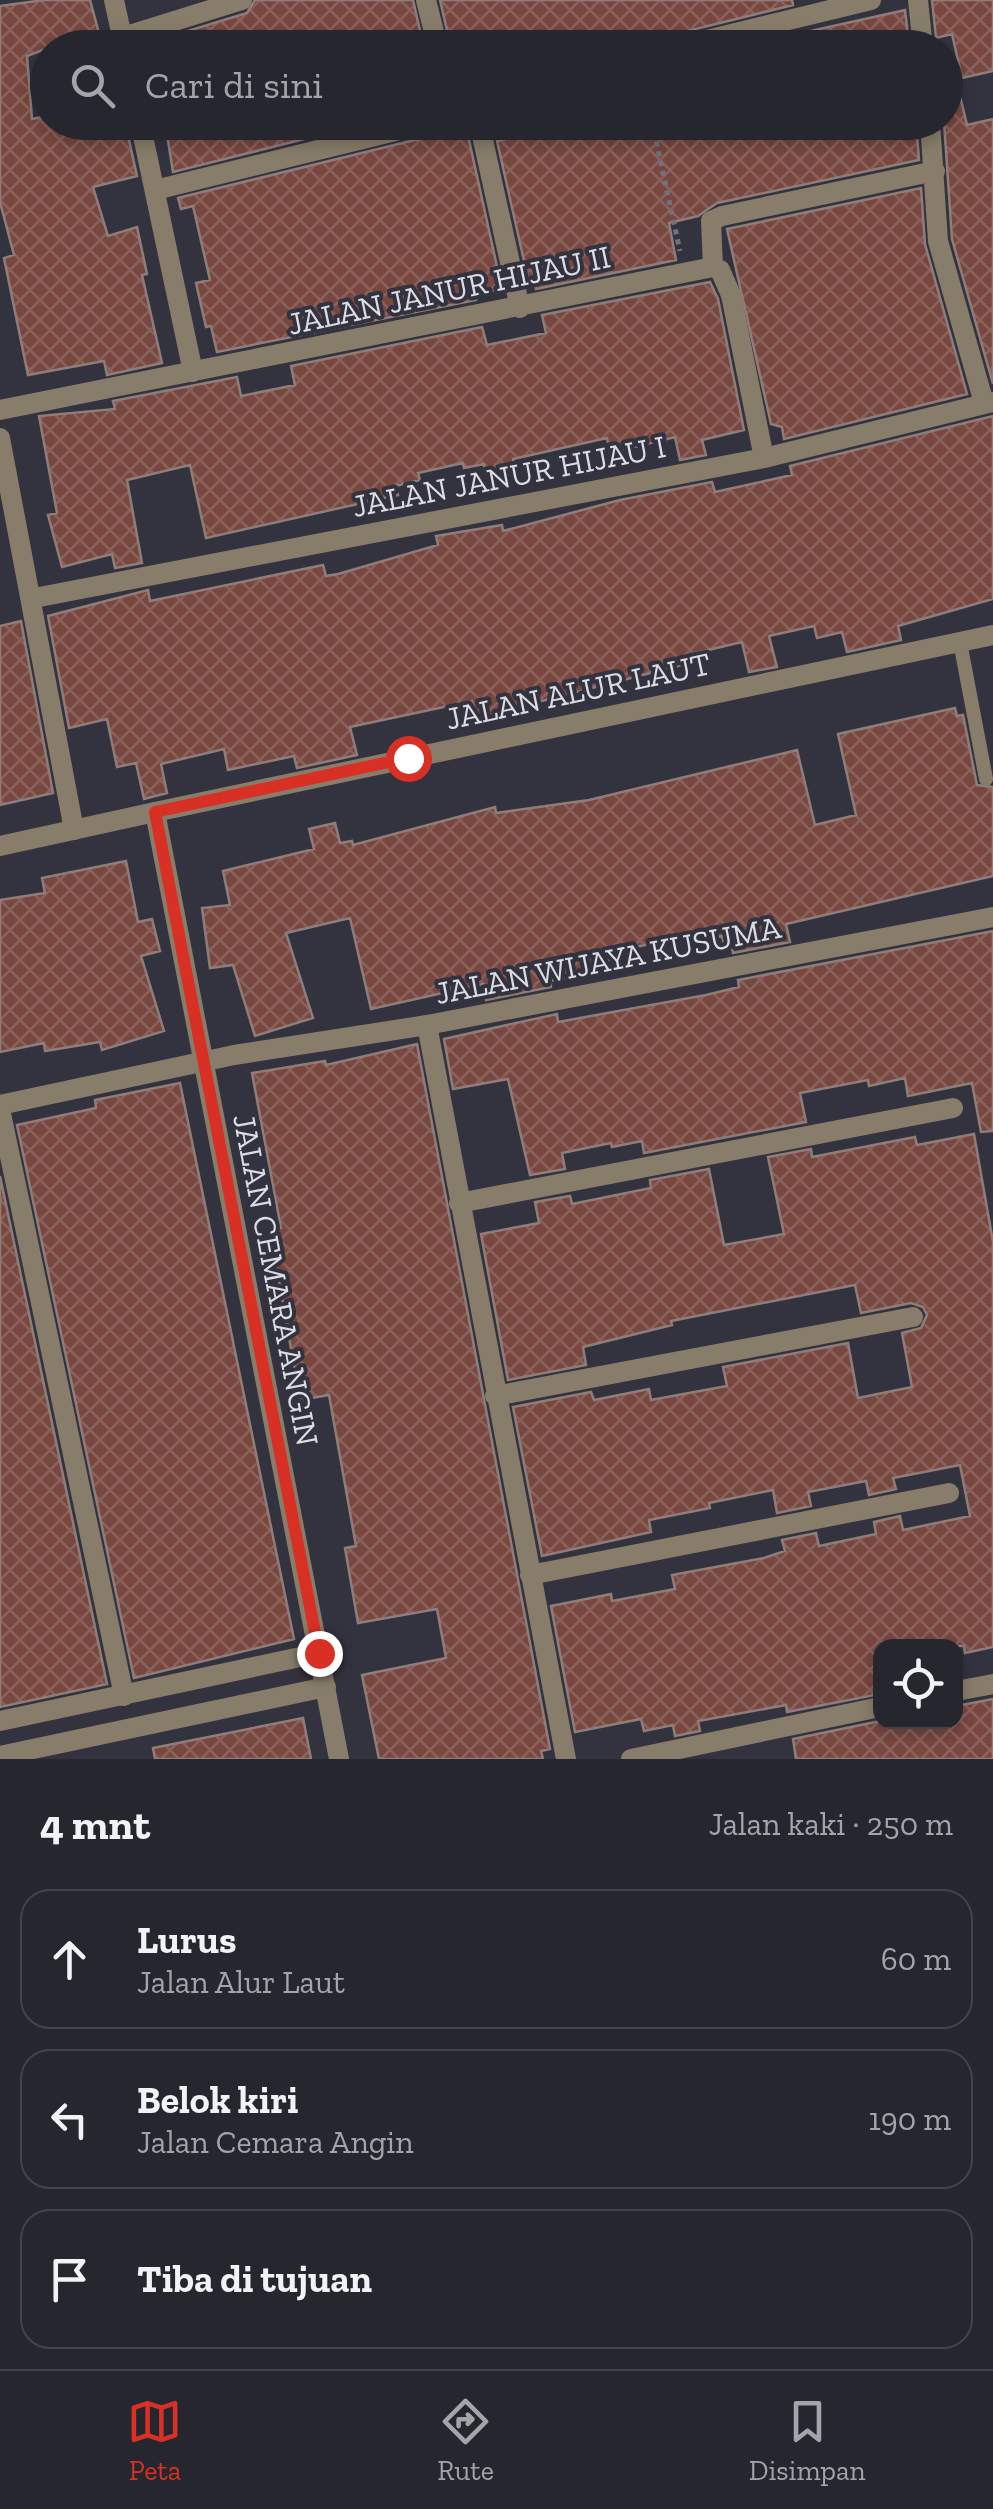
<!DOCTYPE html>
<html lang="id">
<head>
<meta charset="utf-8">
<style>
	:root { --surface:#26262f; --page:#2e2e37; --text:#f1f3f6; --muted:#a4a5aa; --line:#42434b; --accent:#d93025 }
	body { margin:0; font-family:"Zilla Slab",serif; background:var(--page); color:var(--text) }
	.controls { position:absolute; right:30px; bottom:30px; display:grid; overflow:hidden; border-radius:20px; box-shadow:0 5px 15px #0003 }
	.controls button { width:90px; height:90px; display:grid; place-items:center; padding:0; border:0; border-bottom:2px solid var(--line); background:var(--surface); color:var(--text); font:50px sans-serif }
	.stop { position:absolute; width:30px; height:30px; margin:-22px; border:8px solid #d93025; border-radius:50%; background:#fff }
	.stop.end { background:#d93025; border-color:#fff; box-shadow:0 2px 10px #0008 }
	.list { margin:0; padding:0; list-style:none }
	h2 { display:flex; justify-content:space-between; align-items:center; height:130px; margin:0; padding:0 40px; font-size:42px }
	h2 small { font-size:32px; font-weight:400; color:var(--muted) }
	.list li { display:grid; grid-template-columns:65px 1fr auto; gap:30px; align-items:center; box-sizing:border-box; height:140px; margin:0 20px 20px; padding:0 20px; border:2px solid var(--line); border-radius:30px }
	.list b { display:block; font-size:38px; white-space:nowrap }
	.list p { margin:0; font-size:32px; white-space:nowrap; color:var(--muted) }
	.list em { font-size:32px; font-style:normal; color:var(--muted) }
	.icon { flex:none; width:55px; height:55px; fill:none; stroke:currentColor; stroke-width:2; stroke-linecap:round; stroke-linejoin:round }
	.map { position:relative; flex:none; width:993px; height:1759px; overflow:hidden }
	.search { position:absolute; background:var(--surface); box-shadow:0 5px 15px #0003; left:30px; right:30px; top:30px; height:110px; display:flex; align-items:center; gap:25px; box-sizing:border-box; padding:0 35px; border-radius:55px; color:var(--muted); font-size:38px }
	.sheet { height:610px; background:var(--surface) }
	nav { display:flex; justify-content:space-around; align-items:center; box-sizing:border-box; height:140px; border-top:2px solid var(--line); background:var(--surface); font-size:28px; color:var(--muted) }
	nav a { display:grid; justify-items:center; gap:5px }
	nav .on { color:var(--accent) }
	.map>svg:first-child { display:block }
	.building { fill:url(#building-cross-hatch); stroke:#8f7d7a; stroke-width:2.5 }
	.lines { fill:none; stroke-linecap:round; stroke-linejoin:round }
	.path { stroke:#72727d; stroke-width:5; stroke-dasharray:5 5; stroke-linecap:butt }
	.service { stroke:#887d6a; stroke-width:14 }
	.minor { stroke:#887d6a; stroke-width:20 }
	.tertiary { stroke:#887d6a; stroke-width:20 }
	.route { stroke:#d93025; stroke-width:12 }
	.labels { text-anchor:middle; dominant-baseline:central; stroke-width:8; stroke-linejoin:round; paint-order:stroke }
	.street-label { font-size:32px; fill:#dcdce4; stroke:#33323f }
</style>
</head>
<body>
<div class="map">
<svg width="993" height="1759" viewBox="0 0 993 1759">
	<defs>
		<pattern id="building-cross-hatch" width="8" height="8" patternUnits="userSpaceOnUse" patternTransform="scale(2.5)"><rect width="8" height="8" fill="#784740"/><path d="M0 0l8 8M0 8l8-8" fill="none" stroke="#8b615b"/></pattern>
	</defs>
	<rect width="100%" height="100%" fill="#33323f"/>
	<path class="building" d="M 44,0 L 90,0 L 103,48 L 48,48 L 27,56 L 32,119 L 47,116 L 48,122 L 125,122 L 137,176 L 93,187 L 108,236 L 137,227 L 147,274 L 142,275 L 162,363 L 107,375 L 104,361 L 28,375 L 4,258 L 14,255 L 0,202 L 0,6 Z
		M 255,0 L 413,0 L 424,48 L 153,48 L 152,42 L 247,13 Z
		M 440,0 L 792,0 L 793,5 L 671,35 L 661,48 L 451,48 Z
		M 932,0 L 993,0 L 993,71 L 962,78 L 952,34 L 936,38 Z
		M 905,10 L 909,44 L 894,48 L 734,48 Z
		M 955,75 L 967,125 L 993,119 L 993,384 L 952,239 L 944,122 L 946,76 Z
		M 165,122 L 372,122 L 173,172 Z
		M 465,122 L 502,289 L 478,294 L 476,300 L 217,352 L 211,326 L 206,327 L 196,283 L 210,280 L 193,206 L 181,209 L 178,198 L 435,135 L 445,125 Z
		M 534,122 L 916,122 L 919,160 L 717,203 L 698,216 L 669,223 L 676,260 L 536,289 L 534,282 L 529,283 L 497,141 L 518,136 L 516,127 Z
		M 921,188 L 925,244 L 967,394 L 784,439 L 782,427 L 771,424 L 727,229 Z
		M 710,282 L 718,299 L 744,430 L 702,440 L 706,455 L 680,460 L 675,437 L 610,453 L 607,438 L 513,459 L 514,465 L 485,471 L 484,464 L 464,468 L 463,463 L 418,473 L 420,480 L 395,486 L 398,495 L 206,538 L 190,465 L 127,480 L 142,563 L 115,568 L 112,554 L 62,567 L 48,515 L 57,513 L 39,416 L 115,409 L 113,401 L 237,377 L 241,396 L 295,385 L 291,366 L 482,327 L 487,345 L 546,333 L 542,315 Z
		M 993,416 L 993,599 L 898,626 L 901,640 L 847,652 L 842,632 L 817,638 L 814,626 L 769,636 L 777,667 L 749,672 L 742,642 L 687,655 L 689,663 L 476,718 L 472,701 L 350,727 L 357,755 L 297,768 L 294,756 L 228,770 L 224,749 L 161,764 L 167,793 L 144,799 L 136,763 L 117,767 L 107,719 L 69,728 L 48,616 L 148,590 L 150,601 L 323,565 L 326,576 L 338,574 L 438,545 L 436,536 L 502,525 L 503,531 L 620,500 L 712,482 L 715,492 L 792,475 L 790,466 Z
		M 21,621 L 53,793 L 0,805 L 0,626 Z
		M 955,708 L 957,716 L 963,715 L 977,785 L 993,787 L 993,876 L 786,924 L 790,942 L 733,953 L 731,942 L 724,944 L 722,936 L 693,943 L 691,934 L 620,951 L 621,957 L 605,961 L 607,969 L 550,981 L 551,987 L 486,1000 L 483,984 L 371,1009 L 350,918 L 286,933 L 313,1018 L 255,1036 L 233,965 L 210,968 L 202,908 L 230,905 L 223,871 L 314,849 L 309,829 L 335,823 L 340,843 L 352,841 L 353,845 L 495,807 L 496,813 L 589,800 L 797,750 L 815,825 L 856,815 L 838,734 Z
		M 126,861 L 138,922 L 152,919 L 160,951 L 141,956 L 164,1031 L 102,1050 L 100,1042 L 45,1051 L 44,1043 L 0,1052 L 0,900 L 45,893 L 42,878 Z
		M 993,931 L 993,1131 L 981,1132 L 972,1083 L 908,1096 L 905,1078 L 869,1086 L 868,1080 L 800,1093 L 806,1122 L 644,1153 L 642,1141 L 612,1147 L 611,1143 L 562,1153 L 565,1169 L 530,1175 L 508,1079 L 453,1089 L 444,1039 L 557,1014 L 558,1022 L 706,995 L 739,987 L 738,980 Z
		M 417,1044 L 550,1749 L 541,1751 L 543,1759 L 379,1759 L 362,1675 L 446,1658 L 437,1609 L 358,1623 L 345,1548 L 356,1546 L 329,1395 L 300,1400 L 270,1230 L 281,1228 L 252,1073 L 325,1061 L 326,1065 Z
		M 180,1083 L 294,1639 L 134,1678 L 17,1125 L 96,1108 L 95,1100 Z
		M 974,1134 L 993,1242 L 993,1647 L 965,1653 L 964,1646 L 880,1646 L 880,1694 L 787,1712 L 786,1705 L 698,1721 L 700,1731 L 675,1736 L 673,1725 L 644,1731 L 641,1719 L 575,1732 L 551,1606 L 611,1594 L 612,1601 L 675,1589 L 672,1575 L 764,1558 L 785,1551 L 782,1540 L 816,1533 L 819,1546 L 876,1534 L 874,1522 L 900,1516 L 903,1530 L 970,1516 L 960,1465 L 893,1478 L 896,1489 L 869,1495 L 866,1481 L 808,1492 L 811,1506 L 777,1513 L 773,1490 L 709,1503 L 710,1508 L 649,1520 L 651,1532 L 542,1556 L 513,1407 L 591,1392 L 594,1400 L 649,1389 L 651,1400 L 727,1386 L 723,1367 L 848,1343 L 858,1398 L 912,1387 L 902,1333 L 921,1328 L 927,1315 L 923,1307 L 911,1303 L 861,1313 L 855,1285 L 671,1321 L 672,1325 L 583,1347 L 586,1365 L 508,1380 L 481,1234 L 539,1223 L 535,1202 L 570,1196 L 572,1204 L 651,1188 L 650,1180 L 709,1169 L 724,1245 L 784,1234 L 768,1157 L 811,1149 L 812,1157 L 915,1137 L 917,1145 Z
		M 0,1176 L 107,1684 L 0,1707 Z
		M 993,1699 L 993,1759 L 796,1759 L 793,1739 L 880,1721 L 956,1722 L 956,1706 Z
		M 303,1718 L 311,1759 L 155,1759 L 153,1748 Z"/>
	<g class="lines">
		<path class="path" d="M 652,122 L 680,251"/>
		<path class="service" d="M 960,642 L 986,779"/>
		<path class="minor" d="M 114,0 L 124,46
			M 426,0 L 438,48
			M 918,0 L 923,48
			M 123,37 L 242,0
			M 674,48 L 871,0
			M 140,122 L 193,372
			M 479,122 L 520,308
			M 930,122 L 938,241 L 984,403
			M 155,190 L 432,122
			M 713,267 L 711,221 L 722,216 L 935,171
			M 0,410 L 713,267 L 720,270 L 731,295 L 764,458
			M 0,438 L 74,830
			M 34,598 L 764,458 L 993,402
			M 155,812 L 993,635
			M 427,1025 L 566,1759
			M 0,1105 L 234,1055 L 427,1025 L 993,917
			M 0,1109 L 124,1696
			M 459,1203 L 953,1108
			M 495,1396 L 913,1317
			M 530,1575 L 949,1493
			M 956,1691 L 993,1684
			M 0,1721 L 319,1653
			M 0,1756 L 326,1687
			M 631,1759 L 880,1707"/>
		<path class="tertiary" d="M 0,846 L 155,812 L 339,1759"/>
	</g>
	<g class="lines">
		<path class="route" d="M 319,1653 L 155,812 L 408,758"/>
	</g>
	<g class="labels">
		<g class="street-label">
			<text transform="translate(449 290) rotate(-12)">JALAN JANUR HIJAU II</text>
			<text transform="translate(509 476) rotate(-11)">JALAN JANUR HIJAU I</text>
			<text transform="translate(578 691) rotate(-12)">JALAN ALUR LAUT</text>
			<text transform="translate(608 960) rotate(-11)">JALAN WIJAYA KUSUMA</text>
			<text transform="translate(276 1280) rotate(79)">JALAN CEMARA ANGIN</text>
		</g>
	</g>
</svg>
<div class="controls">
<button><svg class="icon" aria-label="locate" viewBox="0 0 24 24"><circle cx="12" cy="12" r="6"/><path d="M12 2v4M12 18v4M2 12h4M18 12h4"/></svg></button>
</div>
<div class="stop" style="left:408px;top:758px"></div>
<div class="stop end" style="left:319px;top:1653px"></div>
<div class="search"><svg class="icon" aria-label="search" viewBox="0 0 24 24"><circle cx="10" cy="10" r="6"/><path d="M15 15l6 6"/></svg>Cari di sini</div>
</div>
<section class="sheet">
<h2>4 mnt<small>Jalan kaki · 250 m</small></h2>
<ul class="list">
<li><svg class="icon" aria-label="ahead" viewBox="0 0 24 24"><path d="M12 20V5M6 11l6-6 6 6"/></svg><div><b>Lurus</b><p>Jalan Alur Laut</p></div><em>60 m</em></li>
<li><svg class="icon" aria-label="left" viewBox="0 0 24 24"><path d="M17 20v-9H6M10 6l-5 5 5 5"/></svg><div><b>Belok kiri</b><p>Jalan Cemara Angin</p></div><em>190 m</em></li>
<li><svg class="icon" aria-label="arrive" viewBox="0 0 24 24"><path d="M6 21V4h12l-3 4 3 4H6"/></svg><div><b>Tiba di tujuan</b></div></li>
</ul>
</section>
<nav>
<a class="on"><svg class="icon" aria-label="map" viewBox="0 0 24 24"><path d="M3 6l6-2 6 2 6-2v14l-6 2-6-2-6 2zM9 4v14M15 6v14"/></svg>Peta</a>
<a><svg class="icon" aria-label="directions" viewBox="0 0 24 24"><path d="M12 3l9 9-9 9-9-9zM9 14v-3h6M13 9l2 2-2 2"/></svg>Rute</a>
<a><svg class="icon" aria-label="saved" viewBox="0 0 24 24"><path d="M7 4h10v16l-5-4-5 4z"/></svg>Disimpan</a>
</nav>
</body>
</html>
